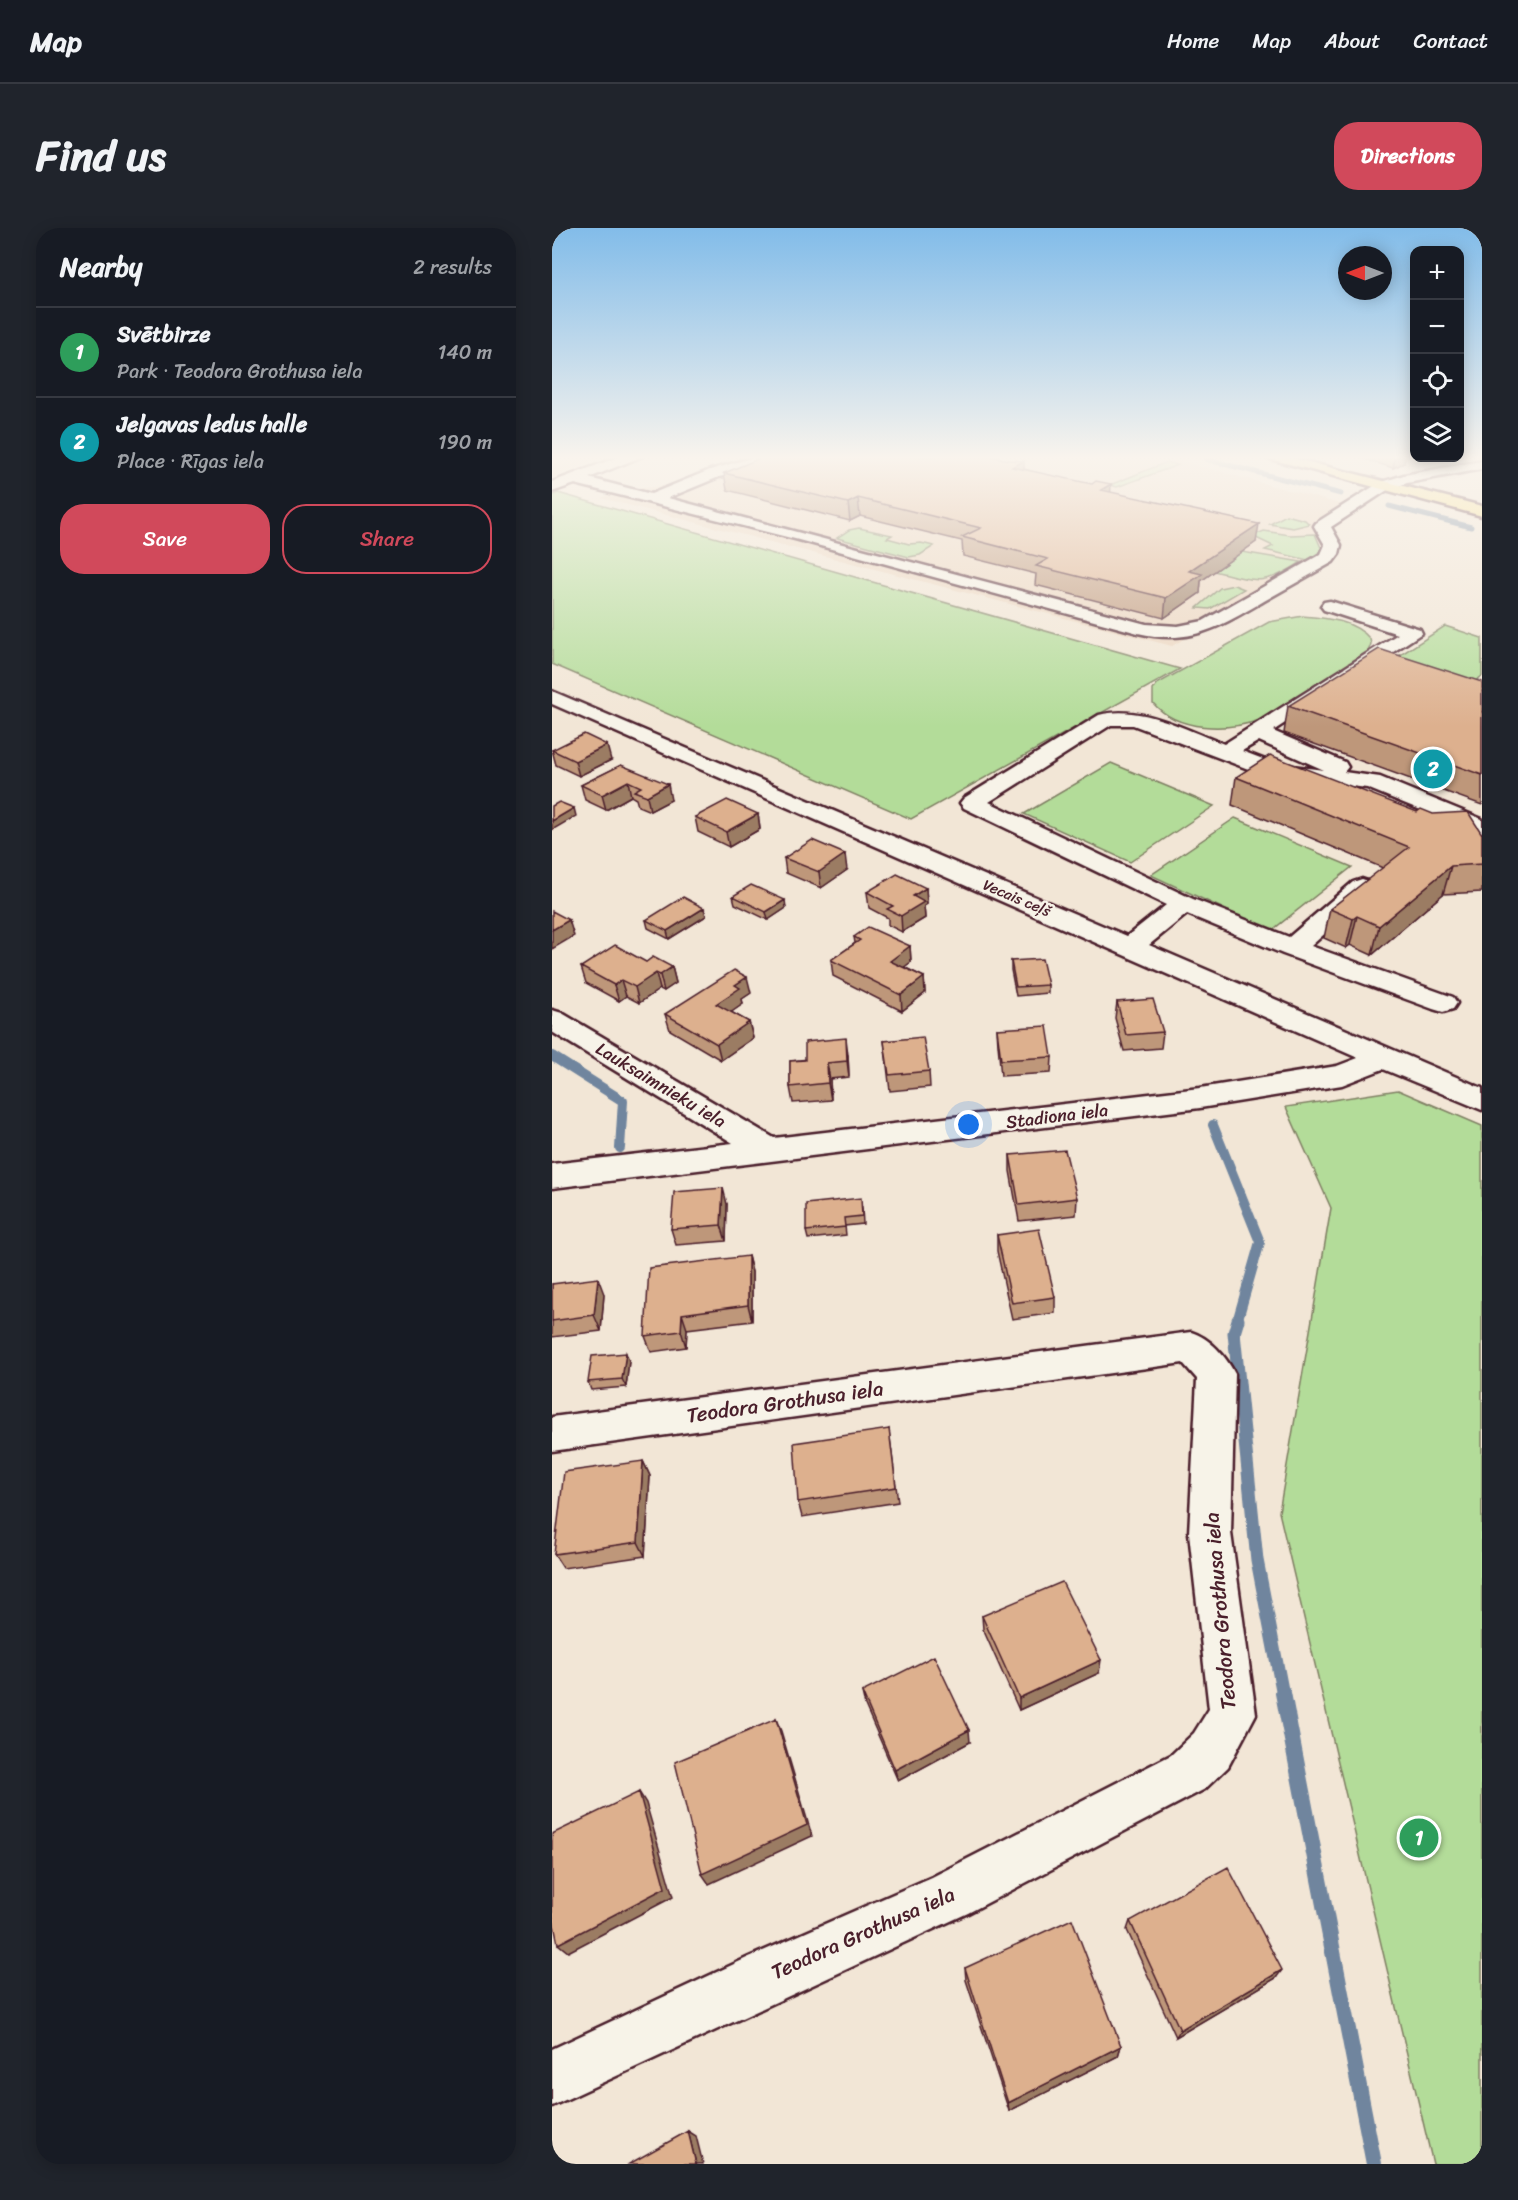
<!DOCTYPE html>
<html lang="en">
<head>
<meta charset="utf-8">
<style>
	:root { --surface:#171b24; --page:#20242c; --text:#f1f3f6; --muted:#9ea1a6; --line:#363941; --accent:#d1495b }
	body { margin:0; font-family:Sriracha,sans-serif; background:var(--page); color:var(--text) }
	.controls { position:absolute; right:18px; top:18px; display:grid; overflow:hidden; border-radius:12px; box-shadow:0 3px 15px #0003 }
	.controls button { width:54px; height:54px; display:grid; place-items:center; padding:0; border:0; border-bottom:2px solid var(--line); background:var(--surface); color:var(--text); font:30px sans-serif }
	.compass { position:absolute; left:786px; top:18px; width:54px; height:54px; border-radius:50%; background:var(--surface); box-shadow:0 3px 15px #0003; rotate:270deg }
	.you { position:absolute; left:417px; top:897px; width:21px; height:21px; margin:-15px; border:4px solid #fff; border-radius:50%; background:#1a73e8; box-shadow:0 0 0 9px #1a73e833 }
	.badge { display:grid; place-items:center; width:39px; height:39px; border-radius:50%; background:var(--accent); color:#fff; font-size:20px; font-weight:700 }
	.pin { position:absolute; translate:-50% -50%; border:3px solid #fff; box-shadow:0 2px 6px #0006 }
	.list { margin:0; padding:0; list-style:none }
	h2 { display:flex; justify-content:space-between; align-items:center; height:78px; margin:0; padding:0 24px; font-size:26px }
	h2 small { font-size:20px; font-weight:400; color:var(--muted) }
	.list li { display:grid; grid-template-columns:39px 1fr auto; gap:18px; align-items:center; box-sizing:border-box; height:90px; padding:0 24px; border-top:2px solid var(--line) }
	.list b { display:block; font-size:22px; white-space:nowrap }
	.list p { margin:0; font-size:20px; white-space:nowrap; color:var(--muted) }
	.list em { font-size:20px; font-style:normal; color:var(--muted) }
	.actions { display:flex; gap:12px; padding:18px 24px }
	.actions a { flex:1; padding:14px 0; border:2px solid var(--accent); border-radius:24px; text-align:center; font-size:21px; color:var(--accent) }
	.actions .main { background:var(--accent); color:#fff }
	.icon { flex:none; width:33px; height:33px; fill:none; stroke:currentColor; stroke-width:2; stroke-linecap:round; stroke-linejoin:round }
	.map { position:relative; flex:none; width:930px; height:1936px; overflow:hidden; border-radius:24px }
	header { display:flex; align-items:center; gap:36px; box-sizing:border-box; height:84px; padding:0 30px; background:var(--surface); border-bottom:2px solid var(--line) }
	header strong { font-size:28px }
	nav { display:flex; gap:33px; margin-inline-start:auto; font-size:21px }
	.intro { display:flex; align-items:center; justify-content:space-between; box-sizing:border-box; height:144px; padding:0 36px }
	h1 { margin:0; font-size:42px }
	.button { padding:15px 27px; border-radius:24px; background:var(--accent); color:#fff; font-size:21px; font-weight:700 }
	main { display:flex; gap:36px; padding:0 36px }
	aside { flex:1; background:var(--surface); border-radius:24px; box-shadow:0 3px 15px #0003 }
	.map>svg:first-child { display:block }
	.built { fill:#ecd6c0 }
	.green { fill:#b3dc99; stroke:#7e7e62; stroke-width:1.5 }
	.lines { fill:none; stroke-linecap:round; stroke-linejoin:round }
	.stream-far3 { stroke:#70859e; stroke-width:5 }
	.stream-far2 { stroke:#70859e; stroke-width:10 }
	.stream-far1 { stroke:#70859e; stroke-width:13 }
	.stream { stroke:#70859e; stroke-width:16 }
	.minor-casing { stroke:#4a1f2b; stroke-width:5 }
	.major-casing { stroke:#4a1f2b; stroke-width:5 }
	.minor { fill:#f7f3e8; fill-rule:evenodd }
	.major { fill:#fae180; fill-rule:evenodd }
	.wall { fill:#be977a; stroke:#4a1f2b; stroke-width:1.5 }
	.shaded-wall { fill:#9b7b63; stroke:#4a1f2b; stroke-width:1.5 }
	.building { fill:#ddb08e; stroke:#4a1f2b; stroke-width:1.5 }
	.labels { text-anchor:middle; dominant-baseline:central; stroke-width:5; stroke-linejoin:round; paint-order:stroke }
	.far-street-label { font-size:15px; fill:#4a1f2b; stroke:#f7f3e8 }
	.street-label { font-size:18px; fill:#4a1f2b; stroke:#f7f3e8 }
	.near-street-label { font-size:21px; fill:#4a1f2b; stroke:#f7f3e8 }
</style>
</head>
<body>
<header>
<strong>Map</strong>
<nav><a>Home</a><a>Map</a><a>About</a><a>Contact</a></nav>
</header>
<div class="intro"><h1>Find us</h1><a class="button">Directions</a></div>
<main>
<aside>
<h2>Nearby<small>2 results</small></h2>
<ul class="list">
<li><span class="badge" style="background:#2e9e5b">1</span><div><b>Svētbirze</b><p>Park · Teodora Grothusa iela</p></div><em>140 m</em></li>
<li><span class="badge" style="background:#0f9aa8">2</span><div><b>Jelgavas ledus halle</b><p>Place · Rīgas iela</p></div><em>190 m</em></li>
</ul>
<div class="actions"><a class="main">Save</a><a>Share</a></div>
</aside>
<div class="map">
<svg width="930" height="1936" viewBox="0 0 930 1936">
	<rect width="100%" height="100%" fill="#f2e6d6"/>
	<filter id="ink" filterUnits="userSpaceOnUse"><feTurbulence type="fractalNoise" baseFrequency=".0167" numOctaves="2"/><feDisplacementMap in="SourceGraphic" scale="12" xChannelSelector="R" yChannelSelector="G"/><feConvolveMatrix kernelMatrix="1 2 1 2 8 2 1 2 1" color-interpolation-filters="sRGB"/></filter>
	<g filter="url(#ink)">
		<path class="built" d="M 0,228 L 56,228 L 0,249 Z
			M 191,228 L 610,228 L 799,279 L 770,298 L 781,322 L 620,418 L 49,270 L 72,261 L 114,258 Z"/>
		<path class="green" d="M 615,234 L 626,237 L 565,259 L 558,257 Z
			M 6,265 L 628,441 L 359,591 L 0,436 L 0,268 Z
			M 734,287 L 753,292 L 757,296 L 741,300 L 718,296 Z
			M 307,300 L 340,307 L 335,310 L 357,316 L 369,315 L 382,318 L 368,327 L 357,329 L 285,310 L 297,302 Z
			M 712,303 L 738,307 L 763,306 L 770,322 L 756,332 L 713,322 L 721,318 L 700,308 Z
			M 690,324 L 749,334 C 712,359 703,353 662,343 Z
			M 682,357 L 692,361 L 658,381 L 645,380 L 668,360 Z
			M 751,388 C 774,390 802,392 818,411 L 819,416 L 815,426 L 708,492 C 675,503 626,504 601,475 L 601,462 L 605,456 L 717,394 Z
			M 893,398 L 930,410 L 930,448 L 922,454 L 845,429 Z
			M 559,535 L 662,578 L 578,634 L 472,586 Z
			M 683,590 L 800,639 L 719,703 L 599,647 Z
			M 846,862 L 930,898 L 930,1936 L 881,1936 L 727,1284 L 779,980 L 734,879 Z"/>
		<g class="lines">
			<path class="stream-far3" d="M 653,231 L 789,266
				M 837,278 L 919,299"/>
			<path class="stream-far2" d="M 0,828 L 71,873 L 68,920
				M 661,897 L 708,1014 L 685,1094"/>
			<path class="stream-far1" d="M 686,1092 L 682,1105 L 705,1332 L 731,1467"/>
			<path class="stream" d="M 731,1465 L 822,1936"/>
			<g class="minor-casing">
				<path id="minor" d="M 69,228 L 91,228 L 37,250 L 99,266 L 158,242 L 205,228 L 226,228 L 197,242 L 167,249 L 116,270 L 594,396 L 626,398 L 651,393 L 769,326 L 773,317 L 762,298 L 764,295 L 827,255 L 852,247 L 930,233 L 930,241 L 855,255 L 837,261 L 779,299 L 789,317 L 787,326 L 781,334 C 758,347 735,360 712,373 C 669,398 639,418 586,405 L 243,311 L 23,256 L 0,264 L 0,254 Z
					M 778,373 L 868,401 L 870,405 L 721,503 L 793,534 L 796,539 L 792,544 L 828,549 L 930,591 L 930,607 L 815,560 L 712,547 L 581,497 L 559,497 L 437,574 L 641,671 L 737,709 L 801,654 L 810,651 L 819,654 L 823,659 L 819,664 L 759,718 L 901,769 L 905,775 L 901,781 L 891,784 L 881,781 L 731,726 L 635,686 L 597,717 L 930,860 L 930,882 L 831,841 L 790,857 L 648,880 L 0,960 L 0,936 L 181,915 L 0,804 L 0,782 L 10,785 L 222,910 L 648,860 L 785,838 L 806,830 L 0,476 L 0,463 L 575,708 L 614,677 L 412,580 L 408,575 L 412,570 L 547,487 C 589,476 633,502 672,516 L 846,406 L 772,382 L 769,378 L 772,374 ZM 707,513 L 772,542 L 724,536 L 690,523 Z
					M 639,1104 C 658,1110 674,1128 683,1146 L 679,1305 L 704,1486 L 676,1539 L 653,1561 L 416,1685 L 0,1878 L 0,1821 L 197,1729 L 380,1649 L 619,1527 L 642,1505 L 657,1481 L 637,1305 L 645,1151 L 631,1135 L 0,1223 L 0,1189 Z"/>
			</g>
			<g class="major-casing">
				<path id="major" d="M 707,228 L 733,228 L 930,278 L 930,288 Z"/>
			</g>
			<use href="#minor" class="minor"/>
			<use href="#major" class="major"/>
		</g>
		<path class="wall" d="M 803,228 L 853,228 L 852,235 L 841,240 Z
			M 472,241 L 558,264 L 704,314 L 649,353 L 648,365 L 612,390 L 483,357 L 484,346 L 411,328 L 410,313 L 308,288 L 298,293 L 175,262 L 172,245 Z
			M 930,454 L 930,577 L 732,505 L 736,478 Z
			M 0,522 L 59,532 L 27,548 L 4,537 Z
			M 69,537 L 119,572 L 98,583 L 86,578 L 84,571 L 79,568 L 54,582 L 33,572 L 29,557 Z
			M 684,549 L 865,584 L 930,606 L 930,664 L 891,666 L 820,727 L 798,717 L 794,720 L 772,710 L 778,681 L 831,640 L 680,577 Z
			M 206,586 L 208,601 L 177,619 L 146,604 L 143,589 Z
			M 232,630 L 295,642 L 269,660 L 234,645 Z
			M 374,660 L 375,676 L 372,678 L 373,690 L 350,704 L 336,697 L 336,690 L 317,680 L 315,664 Z
			M 181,668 L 234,680 L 216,692 L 183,676 Z
			M 154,688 L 117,711 L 96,700 L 94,692 Z
			M 302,709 L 358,718 L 359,734 L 352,739 L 372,749 L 373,765 L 350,783 L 281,748 L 279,732 L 303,715 Z
			M 459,733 L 496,757 L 496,765 L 464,768 L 459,742 Z
			M 94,734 L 120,739 L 124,755 L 112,763 L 108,761 L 87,775 L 74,768 L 67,773 L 34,755 L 29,739 Z
			M 199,765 L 190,771 L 191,776 L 179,784 L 197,794 L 201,810 L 169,832 L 118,802 L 113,786 Z
			M 565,774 L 611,804 L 609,820 L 572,823 L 563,790 Z
			M 445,801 L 500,829 L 499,845 L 449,848 L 446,817 Z
			M 332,813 L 377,843 L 378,859 L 338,863 Z
			M 296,827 L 297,849 L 278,851 L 279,872 L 241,875 L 238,859 L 238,833 Z
			M 458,927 L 525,970 L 524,987 L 467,993 L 458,943 Z
			M 175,976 L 174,1013 L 124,1017 L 119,1001 Z
			M 310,979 L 311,996 L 293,998 L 294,1007 L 256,1011 L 254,1003 Z
			M 445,1007 L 503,1069 L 503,1085 L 460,1091 L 445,1023 Z
			M 196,1028 L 200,1044 L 200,1093 L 135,1101 L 134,1119 L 99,1124 L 93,1108 Z
			M 0,1056 L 52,1066 L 49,1103 L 0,1109 Z
			M 77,1133 L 74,1159 L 39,1162 L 36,1154 Z
			M 337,1201 L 346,1274 L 250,1289 L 246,1274 Z
			M 91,1233 L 98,1248 L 93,1328 L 11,1340 L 2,1326 Z
			M 430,1388 L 547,1445 L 467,1482 L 431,1401 Z
			M 310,1464 L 418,1514 L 346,1553 L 313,1477 Z
			M 578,1693 L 724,1750 L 624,1809 L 575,1702 Z
			M 413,1740 L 569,1818 L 566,1828 L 457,1883 L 414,1752 Z"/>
		<path class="shaded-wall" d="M 843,228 L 853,228 L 852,235 L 841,240 Z
			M 472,233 L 472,250 L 460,239 Z
			M 559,256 L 558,274 L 549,262 Z
			M 306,270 L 308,288 L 298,293 L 296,275 Z
			M 707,296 L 704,314 L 649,353 L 648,365 L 612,390 L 614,370 L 637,343 Z
			M 55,517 L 59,532 L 27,548 L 23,533 Z
			M 76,553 L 79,568 L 54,582 L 50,567 Z
			M 116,556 L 119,572 L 98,583 L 95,568 Z
			M 22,580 L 24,588 L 0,602 L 0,593 Z
			M 206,586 L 208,601 L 177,619 L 174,604 Z
			M 293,626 L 295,642 L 269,660 L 267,644 Z
			M 899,638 L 891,666 L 820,727 L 827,698 Z
			M 374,660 L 375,676 L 372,678 L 373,690 L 350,704 L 349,688 L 361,668 Z
			M 233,672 L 234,680 L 216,692 L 214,684 Z
			M 152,680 L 154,688 L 117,711 L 115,703 Z
			M 805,688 L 798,717 L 794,720 L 801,691 Z
			M 17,692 L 22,708 L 0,721 L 0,702 Z
			M 358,718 L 359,734 L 339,749 L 338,733 Z
			M 120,739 L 124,755 L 112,763 L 108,747 Z
			M 104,745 L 108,761 L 87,775 L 83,759 Z
			M 195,749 L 199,765 L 190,771 L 191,776 L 168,792 L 164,776 L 183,757 Z
			M 372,749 L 373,765 L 350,783 L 349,767 Z
			M 69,752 L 74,768 L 67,773 L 62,757 Z
			M 197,794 L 201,810 L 169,832 L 165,816 Z
			M 294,810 L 296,827 L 297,849 L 295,833 Z
			M 275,835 L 278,851 L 279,872 L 276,855 Z
			M 171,960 L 175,976 L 174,1013 L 169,997 Z
			M 196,1028 L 200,1044 L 200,1093 L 196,1077 Z
			M 46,1050 L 52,1066 L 49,1103 L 42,1087 Z
			M 130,1086 L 135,1101 L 134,1119 L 129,1103 Z
			M 74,1125 L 77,1133 L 74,1159 L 70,1151 Z
			M 91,1233 L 98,1248 L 93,1328 L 86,1314 Z
			M 549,1432 L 547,1445 L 467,1482 L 467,1470 Z
			M 224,1491 L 229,1503 L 260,1608 L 157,1656 L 150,1646 Z
			M 417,1502 L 418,1514 L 346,1553 L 343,1542 Z
			M 87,1564 L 94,1575 L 121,1669 L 16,1724 L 6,1716 Z
			M 730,1742 L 724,1750 L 624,1809 L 628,1802 Z
			M 569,1818 L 566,1828 L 457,1883 L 456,1875 Z
			M 136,1903 L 144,1908 L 151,1936 L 144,1936 Z"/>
		<path class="building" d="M 213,228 L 439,228 L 457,232 L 472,233 L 460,239 L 540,256 L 544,253 L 559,256 L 549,262 L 707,296 L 637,343 L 650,346 L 614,370 L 484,338 L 496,331 L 410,309 L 429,300 L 306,270 L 296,275 L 172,245 Z
			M 827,421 L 930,454 L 930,547 L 736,478 Z
			M 32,506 L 55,517 L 23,533 L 0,522 Z
			M 718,527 L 865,584 L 869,581 L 881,586 L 916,584 L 930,606 L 930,636 L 899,638 L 827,698 L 805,688 L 801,691 L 778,681 L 857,619 L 684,549 Z
			M 69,537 L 116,556 L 95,568 L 82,563 L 89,559 L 76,553 L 50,567 L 29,557 Z
			M 175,572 L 206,586 L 174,604 L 143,589 Z
			M 7,574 L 22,580 L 0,593 L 0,578 Z
			M 260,612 L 293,626 L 267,644 L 232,630 Z
			M 345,646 L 374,660 L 361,668 L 372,674 L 349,688 L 335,681 L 341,678 L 315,664 Z
			M 199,657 L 233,672 L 214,684 L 181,668 Z
			M 131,669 L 152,680 L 115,703 L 94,692 Z
			M 0,683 L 17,692 L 0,702 Z
			M 316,699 L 358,718 L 338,733 L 372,749 L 349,767 L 279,732 L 308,712 L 302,709 Z
			M 63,717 L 94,734 L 101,729 L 120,739 L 108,747 L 104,745 L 83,759 L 69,752 L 62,757 L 29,739 Z
			M 490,731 L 496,757 L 464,759 L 459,733 Z
			M 182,742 L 195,749 L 183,757 L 188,760 L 164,776 L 197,794 L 165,816 L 113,786 Z
			M 601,771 L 611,804 L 574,807 L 565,774 Z
			M 495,798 L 500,829 L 449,832 L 445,801 Z
			M 371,809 L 377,843 L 337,847 L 332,813 Z
			M 294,810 L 295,833 L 275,835 L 276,855 L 238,859 L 238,833 L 253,832 L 253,814 Z
			M 513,922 L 525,970 L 467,977 L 458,927 Z
			M 171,960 L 169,997 L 119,1001 L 122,964 Z
			M 309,970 L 310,988 L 292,990 L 293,999 L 254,1003 L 254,976 Z
			M 487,1001 L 503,1069 L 460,1075 L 445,1007 Z
			M 196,1028 L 196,1077 L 130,1086 L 129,1103 L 93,1108 L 97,1040 Z
			M 46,1050 L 42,1087 L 0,1093 L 0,1056 Z
			M 74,1125 L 70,1151 L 36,1154 L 40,1128 Z
			M 337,1201 L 344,1259 L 246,1274 L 242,1215 Z
			M 91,1233 L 86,1314 L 2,1326 L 12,1244 Z
			M 510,1354 L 549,1432 L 467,1470 L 430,1388 Z
			M 382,1428 L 417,1502 L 343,1542 L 310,1464 Z
			M 224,1491 L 255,1597 L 150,1646 L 123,1534 Z
			M 87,1564 L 113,1660 L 6,1716 L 0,1687 L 0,1606 Z
			M 676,1639 L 730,1742 L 628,1802 L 578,1693 Z
			M 520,1691 L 569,1818 L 456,1875 L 413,1740 Z
			M 136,1903 L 144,1936 L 77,1936 Z"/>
	</g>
	<linearGradient id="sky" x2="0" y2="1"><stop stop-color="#82bce9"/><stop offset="0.46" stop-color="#f9f4ed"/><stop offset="1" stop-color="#f9f4ed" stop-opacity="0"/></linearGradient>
	<rect width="930" height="499" fill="url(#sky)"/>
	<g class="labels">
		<g class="far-street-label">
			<text transform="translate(465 670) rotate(23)">Vecais ceļš</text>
		</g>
		<g class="street-label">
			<text transform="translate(109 857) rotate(31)">Lauksaimnieku iela</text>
			<text transform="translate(505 888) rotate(-7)">Stadiona iela</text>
		</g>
		<g class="near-street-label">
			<text transform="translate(233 1174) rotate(-8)">Teodora Grothusa iela</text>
			<text transform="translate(668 1383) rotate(-95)">Teodora Grothusa iela</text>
			<text transform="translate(311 1705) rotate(-24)">Teodora Grothusa iela</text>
		</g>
	</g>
</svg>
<div class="controls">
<button>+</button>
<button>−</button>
<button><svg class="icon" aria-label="locate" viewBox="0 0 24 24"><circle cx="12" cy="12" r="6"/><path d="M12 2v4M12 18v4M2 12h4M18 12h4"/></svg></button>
<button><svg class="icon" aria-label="layers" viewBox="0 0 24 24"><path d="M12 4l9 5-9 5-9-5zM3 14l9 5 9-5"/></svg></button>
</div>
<svg class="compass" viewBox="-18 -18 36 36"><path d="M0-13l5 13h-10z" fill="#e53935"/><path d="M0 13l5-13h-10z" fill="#9ea1a6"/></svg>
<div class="you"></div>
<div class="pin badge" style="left:867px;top:1610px;background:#2e9e5b">1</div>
<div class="pin badge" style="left:881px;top:541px;background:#0f9aa8">2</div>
</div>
</main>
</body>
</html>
